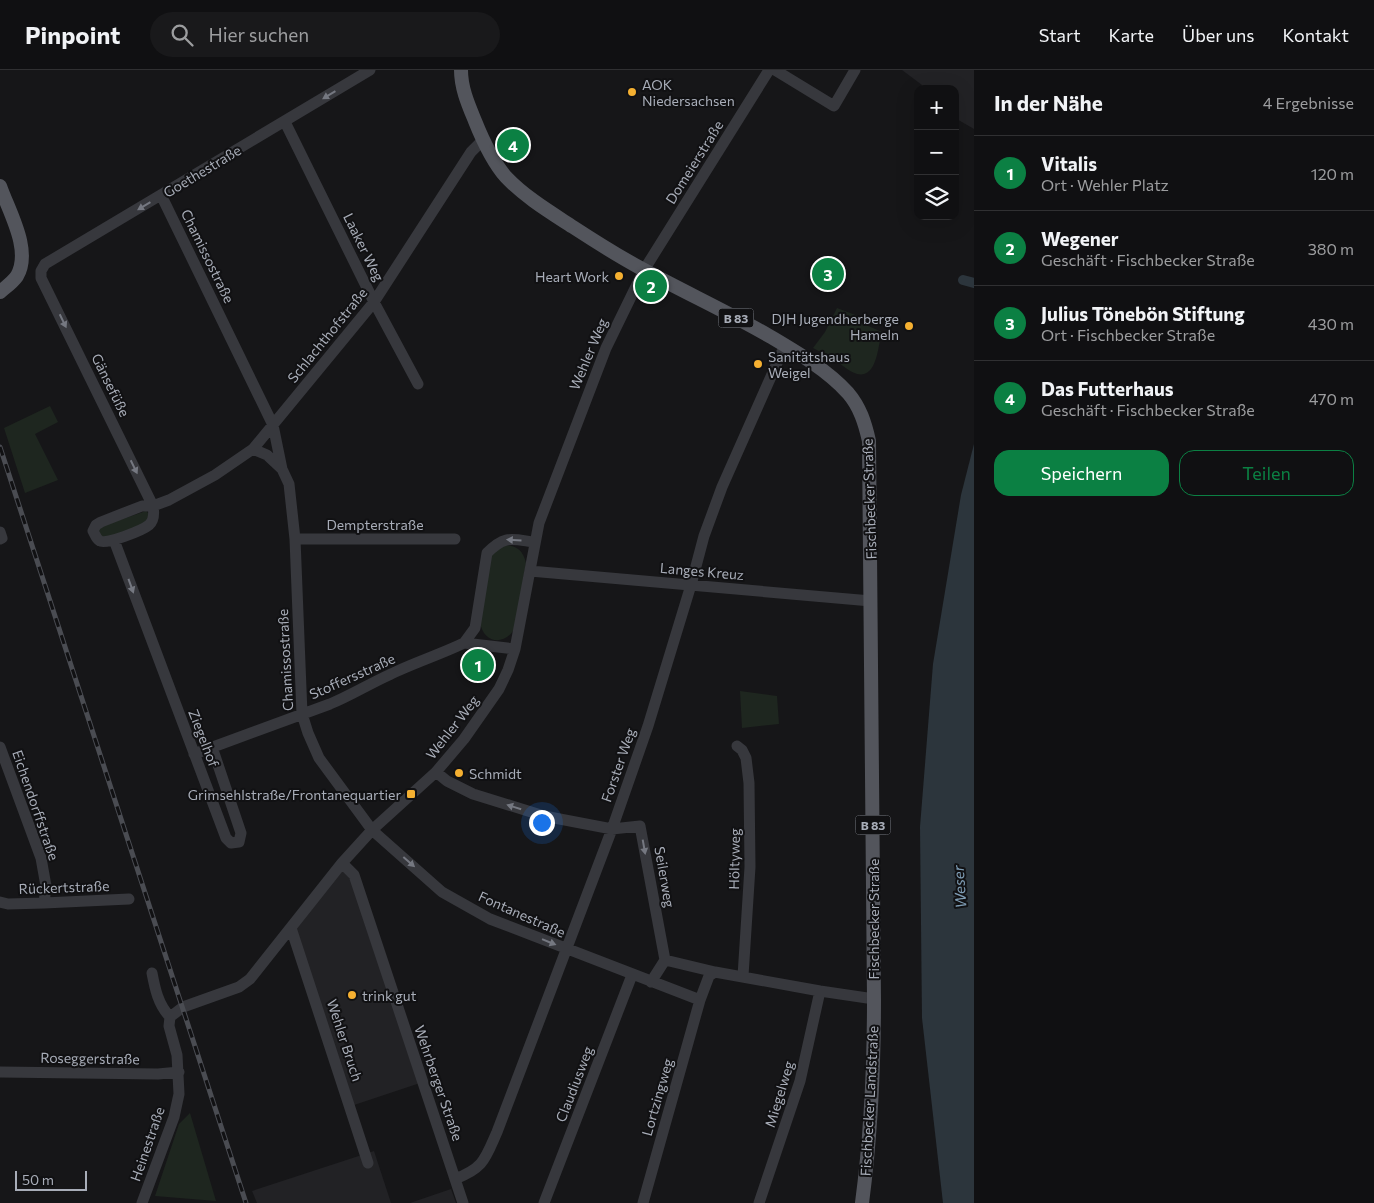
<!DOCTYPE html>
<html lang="de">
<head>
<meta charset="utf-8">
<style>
	:root { --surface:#101012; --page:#19191b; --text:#f1f3f6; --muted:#9c9d9f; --line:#303032; --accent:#0b8043 }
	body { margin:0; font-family:Commissioner,sans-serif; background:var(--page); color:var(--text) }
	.controls { position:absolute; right:15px; top:15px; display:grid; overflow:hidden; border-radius:10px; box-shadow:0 5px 20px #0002 }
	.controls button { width:45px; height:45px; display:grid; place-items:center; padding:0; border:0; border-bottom:1px solid var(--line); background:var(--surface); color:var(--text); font:25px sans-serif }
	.scale { position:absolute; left:15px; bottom:12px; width:72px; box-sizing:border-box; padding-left:5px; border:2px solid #a8adb8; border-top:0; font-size:14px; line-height:18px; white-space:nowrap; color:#a8adb8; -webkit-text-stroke:4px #111113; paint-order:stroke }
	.you { position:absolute; left:541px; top:752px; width:18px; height:18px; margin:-12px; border:4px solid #fff; border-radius:50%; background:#1a73e8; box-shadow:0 0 0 8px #1a73e833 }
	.badge { display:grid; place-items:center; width:32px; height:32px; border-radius:50%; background:var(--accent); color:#fff; font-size:16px; font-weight:700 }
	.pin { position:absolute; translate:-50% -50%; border:2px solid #fff; box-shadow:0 1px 5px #0006 }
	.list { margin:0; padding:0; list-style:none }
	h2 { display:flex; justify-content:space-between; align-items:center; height:65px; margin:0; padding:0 20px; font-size:21px }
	h2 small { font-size:16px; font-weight:400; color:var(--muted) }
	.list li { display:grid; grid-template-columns:32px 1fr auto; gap:15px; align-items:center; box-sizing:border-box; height:75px; padding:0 20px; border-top:1px solid var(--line) }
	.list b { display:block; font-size:19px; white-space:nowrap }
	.list p { margin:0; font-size:16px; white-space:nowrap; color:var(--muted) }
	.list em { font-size:16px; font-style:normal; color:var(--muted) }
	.actions { display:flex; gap:10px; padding:15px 20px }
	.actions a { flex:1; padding:11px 0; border:1px solid var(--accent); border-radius:15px; text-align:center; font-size:18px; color:var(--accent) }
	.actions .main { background:var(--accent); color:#fff }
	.icon { flex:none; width:28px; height:28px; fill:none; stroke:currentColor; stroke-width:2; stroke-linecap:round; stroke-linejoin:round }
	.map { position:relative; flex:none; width:974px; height:1133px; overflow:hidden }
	header { display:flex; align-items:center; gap:30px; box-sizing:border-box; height:70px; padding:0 25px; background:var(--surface); border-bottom:1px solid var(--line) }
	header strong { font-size:24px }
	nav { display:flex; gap:28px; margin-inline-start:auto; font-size:18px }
	.search { width:350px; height:45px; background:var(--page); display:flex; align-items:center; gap:12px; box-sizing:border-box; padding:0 18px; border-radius:28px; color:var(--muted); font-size:19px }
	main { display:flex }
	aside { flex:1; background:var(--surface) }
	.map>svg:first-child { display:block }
	.built { fill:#222225 }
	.green { fill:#1e261f }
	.water { fill:#2c353c }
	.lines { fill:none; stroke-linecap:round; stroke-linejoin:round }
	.canal { stroke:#2c353c; stroke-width:10 }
	.minor { stroke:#37383d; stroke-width:11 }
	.major { stroke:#53555c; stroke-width:14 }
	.rail-casing { stroke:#4a4c52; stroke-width:5 }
	.rail { stroke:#111113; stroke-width:3; stroke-dasharray:9; stroke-linecap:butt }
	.oneway { fill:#757881 }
	.poi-dot { fill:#f5b031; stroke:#111113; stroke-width:2 }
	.labels { text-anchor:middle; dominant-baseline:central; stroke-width:4; stroke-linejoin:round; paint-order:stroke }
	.shield { fill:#111113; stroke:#7b7e86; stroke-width:1 }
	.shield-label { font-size:12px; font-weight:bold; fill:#a8adb8 }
	.poi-label { font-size:14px; fill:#a8adb8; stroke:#111113; text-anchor:start }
	.street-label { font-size:14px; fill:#a8adb8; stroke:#111113 }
	.water-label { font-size:15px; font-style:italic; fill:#7e9cb4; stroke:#111113 }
</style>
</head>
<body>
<header>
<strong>Pinpoint</strong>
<div class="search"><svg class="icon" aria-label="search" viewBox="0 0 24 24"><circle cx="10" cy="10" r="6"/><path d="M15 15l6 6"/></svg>Hier suchen</div>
<nav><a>Start</a><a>Karte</a><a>Über uns</a><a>Kontakt</a></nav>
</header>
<main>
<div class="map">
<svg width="974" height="1133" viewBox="0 0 974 1133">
	<rect width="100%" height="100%" fill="#161618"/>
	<path class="built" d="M 902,0 L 974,0 L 974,59 L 955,48 L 955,19 L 920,19 L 922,15 Z
		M 342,793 L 354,805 L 423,1012 L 351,1036 L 291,858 Z
		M 374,1081 L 391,1133 L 257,1133 L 252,1121 Z
		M 451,1119 L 456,1133 L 410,1133 Z"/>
	<path class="green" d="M 837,238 L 858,246 L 857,251 L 882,262 C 879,272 878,287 873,296 C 862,315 845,297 834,289 C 827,285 820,282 813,278 L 825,262 Z
		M 50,336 L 58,352 L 35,364 L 58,410 L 25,423 L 4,358 Z
		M 146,441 L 149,444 L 148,452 L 108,469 L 100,467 L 99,459 L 102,456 Z
		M 503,475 C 516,475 523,480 526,493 L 515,558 C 504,577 483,573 480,552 L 491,485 Z
		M 740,621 L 777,626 L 779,654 L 742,658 Z
		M 190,1043 L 216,1131 L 155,1126 L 179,1054 Z"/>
	<path class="water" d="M 974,374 L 974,1133 L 943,1133 L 922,948 L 920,757 L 933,594 L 961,425 Z"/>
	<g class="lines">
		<path class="canal" d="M 963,210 L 974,213"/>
		<path class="minor" d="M 370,0 L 45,194 L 41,201 L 41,208 L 153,436 C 154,442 155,450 149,455 C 143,460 106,475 100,471 C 96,469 95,464 93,461 L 96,455 L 101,452 L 142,436 L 153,436 L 169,430 L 215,405 L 253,379 L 374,232 L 471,82 L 483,70
			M 775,0 L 834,36 L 855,0
			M 285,52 L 374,232 L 418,314
			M 161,125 L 273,355 L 282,399 L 289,414 L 295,469 L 302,644 L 308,663 L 319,688 L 372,760 L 442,822 L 490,849 L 700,930
			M 253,379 L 267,385 L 282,399
			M 0,462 L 2,468 L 0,469
			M 295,469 L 455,469
			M 114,470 L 226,768 L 231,773 L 239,772 L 241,763 L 212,677
			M 530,501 L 871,531
			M 515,579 L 464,573 L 475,558 L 487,483 C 505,465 511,469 534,472
			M 737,676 L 742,680 L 746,688 L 749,713 L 750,797 L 743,906
			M 0,677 L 41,788 L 46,816 L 44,833
			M 194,684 L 330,634 C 350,626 369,614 389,605 C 413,593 439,585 464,573
			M 436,702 L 447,711 L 473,724 L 544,746 L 612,759 L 640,756 L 665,890
			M 342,793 L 354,805 L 463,1133
			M 0,832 L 8,834 L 44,833 L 129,829
			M 291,858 L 368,1093
			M 651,912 L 665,890 L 715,902
			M 170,947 L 183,937 L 239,917 L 250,909 L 342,793 L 372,760 L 436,702 L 464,669 L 499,619 L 508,600 L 515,579 L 539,453 L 606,278 L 644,200 L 769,0
			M 0,1002 L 158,1004 L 179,1002
			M 455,1109 C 484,1098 485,1089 497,1062 L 612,759 L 648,656 L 691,515 L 704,466 L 722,417 L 785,275
			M 142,1133 L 174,1047 L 179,1024 L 177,985 L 169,956 L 170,947 C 158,934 155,919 152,903
			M 544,1133 L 632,905
			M 643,1133 L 700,930 L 709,906 L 715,902 L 820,921 L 874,929
			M 759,1133 L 800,1011 L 820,921"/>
		<path class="major" d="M 461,0 C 461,18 468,34 475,51 C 483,71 492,91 506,107 C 525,127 550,142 573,157 C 596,172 620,187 644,200 C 686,223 730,243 771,267 C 798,283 827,300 848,323 C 860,337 865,353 869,371 L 874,929 C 874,997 871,1065 862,1133
			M 0,116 C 9,142 32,180 17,206 C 13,212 6,217 0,222"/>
		<g class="rail-casing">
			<path id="rail" d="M 0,377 L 246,1133"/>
		</g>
		<use href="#rail" class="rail"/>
	</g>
	<defs><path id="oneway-solid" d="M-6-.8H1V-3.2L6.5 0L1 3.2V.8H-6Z" transform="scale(1.25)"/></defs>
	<g class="oneway">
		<use href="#oneway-solid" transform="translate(329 25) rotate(149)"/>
		<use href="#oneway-solid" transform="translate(144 136) rotate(149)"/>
		<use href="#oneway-solid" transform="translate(63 251) rotate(64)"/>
		<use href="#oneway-solid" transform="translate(134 397) rotate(64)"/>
		<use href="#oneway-solid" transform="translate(514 470) rotate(-177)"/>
		<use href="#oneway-solid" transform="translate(131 516) rotate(70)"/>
		<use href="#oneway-solid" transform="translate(514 737) rotate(-163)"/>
		<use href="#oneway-solid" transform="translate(644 777) rotate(80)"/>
		<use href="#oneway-solid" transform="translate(409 792) rotate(41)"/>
		<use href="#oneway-solid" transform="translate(549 872) rotate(22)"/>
	</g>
	<g class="poi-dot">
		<circle cx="632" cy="22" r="5"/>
		<circle cx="619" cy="206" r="5"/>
		<circle cx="909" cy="256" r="5"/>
		<circle cx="758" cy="294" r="5"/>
		<circle cx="459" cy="703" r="5"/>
		<rect x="406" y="719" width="10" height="10" rx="2.5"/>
		<circle cx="352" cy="925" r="5"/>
	</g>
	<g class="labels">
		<g class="shield">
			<rect x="718.5" y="238.5" width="35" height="19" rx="4"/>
			<rect x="855.5" y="745.5" width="35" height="19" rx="4"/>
		</g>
		<g class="shield-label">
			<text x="736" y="248">B 83</text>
			<text x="873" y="755">B 83</text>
		</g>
		<g class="poi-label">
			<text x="642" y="14">AOK<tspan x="642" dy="16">Niedersachsen</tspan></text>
			<text x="609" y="206" text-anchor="end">Heart Work</text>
			<text x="899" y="248" text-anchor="end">DJH Jugendherberge<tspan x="899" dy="16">Hameln</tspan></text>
			<text x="768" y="286">Sanitätshaus<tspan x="768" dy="16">Weigel</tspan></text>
			<text x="469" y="703">Schmidt</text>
			<text x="401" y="724" text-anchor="end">Grimsehlstraße/Frontanequartier</text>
			<text x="362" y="925">trink gut</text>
		</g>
		<g class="street-label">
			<text transform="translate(694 92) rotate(-58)">Domeierstraße</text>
			<text transform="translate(202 101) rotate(-31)">Goethestraße</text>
			<text transform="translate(364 177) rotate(64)">Laaker Weg</text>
			<text transform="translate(208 186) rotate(64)">Chamissostraße</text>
			<text transform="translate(327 265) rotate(-51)">Schlachthofstraße</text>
			<text transform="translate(588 284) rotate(-67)">Wehler Weg</text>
			<text transform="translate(111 315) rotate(64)">Gänsefüße</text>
			<text transform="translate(869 429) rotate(-92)">Fischbecker Straße</text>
			<text x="375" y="454">Dempterstraße</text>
			<text transform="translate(702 501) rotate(5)">Langes Kreuz</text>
			<text transform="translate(285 590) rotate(-93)">Chamissostraße</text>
			<text transform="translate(352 606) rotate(-24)">Stoffersstraße</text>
			<text transform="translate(452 657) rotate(-52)">Wehler Weg</text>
			<text transform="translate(204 668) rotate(69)">Ziegelhof</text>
			<text transform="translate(618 695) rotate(-71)">Forster Weg</text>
			<text transform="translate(36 735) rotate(71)">Eichendorffstraße</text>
			<text transform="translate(734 789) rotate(-89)">Höltyweg</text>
			<text transform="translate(665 807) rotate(80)">Seilerweg</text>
			<text transform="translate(64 817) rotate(-2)">Rückertstraße</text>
			<text transform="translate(522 844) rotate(24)">Fontanestraße</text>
			<text transform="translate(873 849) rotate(-90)">Fischbecker Straße</text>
			<text transform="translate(345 970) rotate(72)">Wehler Bruch</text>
			<text transform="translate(90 988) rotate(1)">Roseggerstraße</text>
			<text transform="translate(439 1013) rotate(71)">Wehrberger Straße</text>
			<text transform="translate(574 1014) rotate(-69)">Claudiusweg</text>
			<text transform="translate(779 1024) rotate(-73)">Miegelweg</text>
			<text transform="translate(657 1027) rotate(-74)">Lortzingweg</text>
			<text transform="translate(869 1031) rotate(-87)">Fischbecker Landstraße</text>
			<text transform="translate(147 1074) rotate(-71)">Heinestraße</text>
		</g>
		<g class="water-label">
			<text transform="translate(959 817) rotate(-94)">Weser</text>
		</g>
	</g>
</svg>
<div class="controls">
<button>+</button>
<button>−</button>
<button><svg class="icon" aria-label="layers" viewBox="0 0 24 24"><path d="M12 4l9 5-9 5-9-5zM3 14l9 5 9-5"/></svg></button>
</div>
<div class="scale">50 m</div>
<div class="you"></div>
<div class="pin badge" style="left:478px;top:595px">1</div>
<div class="pin badge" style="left:651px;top:216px">2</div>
<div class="pin badge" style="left:828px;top:204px">3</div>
<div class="pin badge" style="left:513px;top:75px">4</div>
</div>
<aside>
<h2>In der Nähe<small>4 Ergebnisse</small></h2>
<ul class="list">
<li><span class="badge">1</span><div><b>Vitalis</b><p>Ort · Wehler Platz</p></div><em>120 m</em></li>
<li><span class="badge">2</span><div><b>Wegener</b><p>Geschäft · Fischbecker Straße</p></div><em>380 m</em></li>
<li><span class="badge">3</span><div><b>Julius Tönebön Stiftung</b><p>Ort · Fischbecker Straße</p></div><em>430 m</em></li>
<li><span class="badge">4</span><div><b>Das Futterhaus</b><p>Geschäft · Fischbecker Straße</p></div><em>470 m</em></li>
</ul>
<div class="actions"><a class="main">Speichern</a><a>Teilen</a></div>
</aside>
</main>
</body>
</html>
